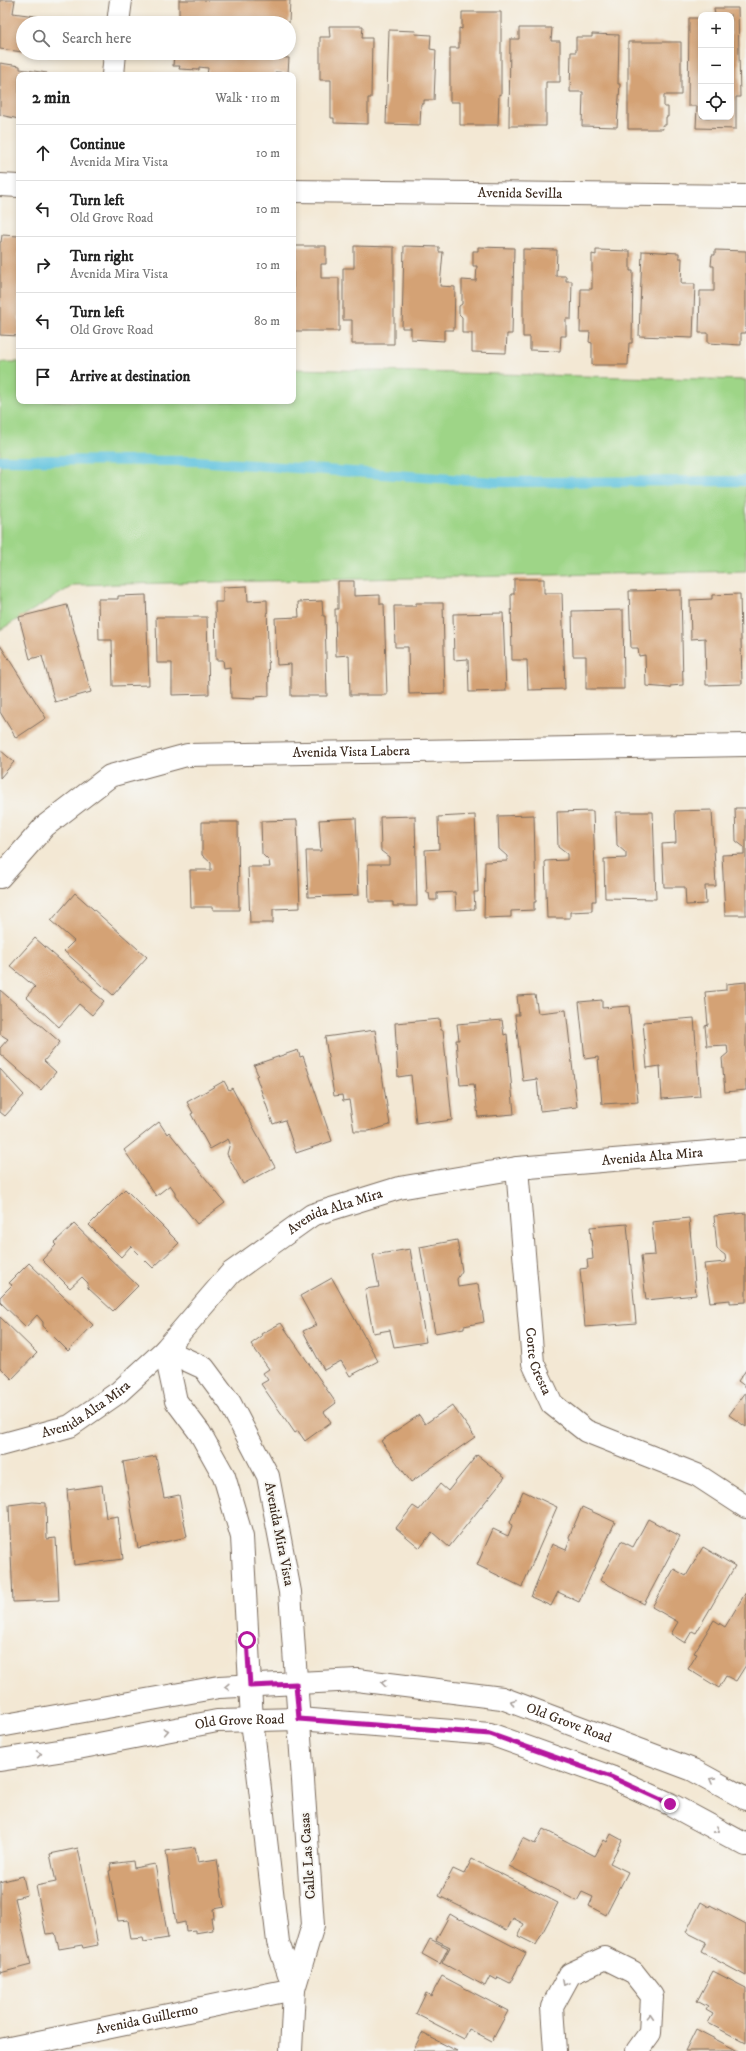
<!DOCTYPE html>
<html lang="en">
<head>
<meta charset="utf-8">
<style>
	:root { --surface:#fff; --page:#f6f6f6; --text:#222; --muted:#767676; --line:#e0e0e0 }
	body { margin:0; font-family:"IM FELL DW Pica",serif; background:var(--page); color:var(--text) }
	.controls { position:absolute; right:12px; top:12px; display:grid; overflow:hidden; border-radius:8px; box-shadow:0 2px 6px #0003 }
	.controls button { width:36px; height:36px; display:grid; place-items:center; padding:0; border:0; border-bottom:1px solid var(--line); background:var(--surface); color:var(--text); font:20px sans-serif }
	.stop { position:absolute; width:12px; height:12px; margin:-9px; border:3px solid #b5179e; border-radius:50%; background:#fff }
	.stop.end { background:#b5179e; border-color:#fff; box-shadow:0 1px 4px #0008 }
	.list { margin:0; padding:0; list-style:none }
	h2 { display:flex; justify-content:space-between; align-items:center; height:52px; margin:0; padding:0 16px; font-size:17px }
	h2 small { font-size:13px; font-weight:400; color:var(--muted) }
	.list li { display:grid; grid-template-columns:26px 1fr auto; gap:12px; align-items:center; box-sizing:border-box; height:56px; padding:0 16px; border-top:1px solid var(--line) }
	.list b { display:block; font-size:15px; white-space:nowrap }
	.list p { margin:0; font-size:13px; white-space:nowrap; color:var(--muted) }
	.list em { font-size:13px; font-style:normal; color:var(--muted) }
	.icon { flex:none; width:22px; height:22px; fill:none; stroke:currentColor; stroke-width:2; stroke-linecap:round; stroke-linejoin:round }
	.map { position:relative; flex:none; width:746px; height:2051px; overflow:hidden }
	.search { position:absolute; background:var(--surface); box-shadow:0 2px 6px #0003; left:16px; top:16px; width:280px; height:44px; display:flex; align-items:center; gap:10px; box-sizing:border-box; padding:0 14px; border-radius:22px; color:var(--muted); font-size:15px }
	.panel { position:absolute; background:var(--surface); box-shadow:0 2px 6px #0003; left:16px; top:72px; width:280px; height:332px; border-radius:8px }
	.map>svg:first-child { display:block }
	.green { fill:#9ed587; stroke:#6c8052 }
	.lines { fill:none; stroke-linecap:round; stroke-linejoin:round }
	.stream { stroke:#60c3de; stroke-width:10 }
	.building { fill:#d4a275 }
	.minor-casing { stroke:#7b6c5e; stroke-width:24 }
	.tertiary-casing { stroke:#7b6c5e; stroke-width:24 }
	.minor { stroke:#fff; stroke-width:22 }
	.tertiary { stroke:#fff; stroke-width:22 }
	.oneway { stroke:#a79f9a }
	.route { stroke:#b5179e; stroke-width:5 }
	.labels { text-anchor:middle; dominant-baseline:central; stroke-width:4; stroke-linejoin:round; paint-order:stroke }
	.street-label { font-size:14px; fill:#3b2a1e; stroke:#f6f6f2 }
</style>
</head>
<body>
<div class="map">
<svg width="746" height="2051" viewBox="0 0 746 2051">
	<rect width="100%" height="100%" fill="#f6f6f2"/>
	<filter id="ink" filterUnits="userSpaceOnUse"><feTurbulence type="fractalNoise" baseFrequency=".025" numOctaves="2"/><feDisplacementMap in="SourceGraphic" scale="8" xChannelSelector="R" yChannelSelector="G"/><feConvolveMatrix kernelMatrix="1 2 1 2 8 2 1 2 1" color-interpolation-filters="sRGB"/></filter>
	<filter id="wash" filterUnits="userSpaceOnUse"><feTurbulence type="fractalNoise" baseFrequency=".012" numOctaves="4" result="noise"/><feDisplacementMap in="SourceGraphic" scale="16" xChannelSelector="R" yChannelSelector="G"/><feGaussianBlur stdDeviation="0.9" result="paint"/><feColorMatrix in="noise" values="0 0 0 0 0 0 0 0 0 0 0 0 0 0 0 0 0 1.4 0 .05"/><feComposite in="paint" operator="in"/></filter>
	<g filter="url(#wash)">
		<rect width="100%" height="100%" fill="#f3e8d4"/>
		<path class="green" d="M 0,362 L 19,362 L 19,401 L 293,401 L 293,369 L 746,380 L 746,571 L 74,585 L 0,630 Z"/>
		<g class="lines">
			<path class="stream" d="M 0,460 L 197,461 L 495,482 L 746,481"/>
		</g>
		<g id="blocks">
			<path class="building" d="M 0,0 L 15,0 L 13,13 L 50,18 L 49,21 L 55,23 L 23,23 L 23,52 L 0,49 Z
				M 179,0 L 290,0 L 289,23 L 179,19 Z
				M 714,8 L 738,8 L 740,97 L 736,97 L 736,129 L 696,128 L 697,106 L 688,106 L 689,18 L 701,18 L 701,117 L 731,117 L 731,15 L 715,15 Z
				M 462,12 L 501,12 L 501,95 L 499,94 L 498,125 L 460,125 L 460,102 L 450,102 L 450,48 L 459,48 L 459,28 L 462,29 Z
				M 329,26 L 363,26 L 362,38 L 372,38 L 371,98 L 368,98 L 368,124 L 334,123 L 334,118 L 331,118 L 331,80 L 320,80 L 320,37 L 330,37 Z
				M 519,28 L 552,28 L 551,41 L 560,41 L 560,82 L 546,82 L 546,126 L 509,126 L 510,39 L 519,39 Z
				M 389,30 L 416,31 L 415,34 L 431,35 L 430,49 L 436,50 L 434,100 L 424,100 L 424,104 L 421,104 L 420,125 L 386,124 Z
				M 592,34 L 619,35 L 618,84 L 620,84 L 617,127 L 582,126 L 583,92 L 570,92 L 571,52 L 576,52 L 576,37 L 592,37 Z
				M 628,42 L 681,42 L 681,95 L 664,95 L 664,107 L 668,107 L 668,117 L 666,117 L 666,125 L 662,125 L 663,129 L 628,129 Z
				M 37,53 L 52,53 L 51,56 Z
				M 174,53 L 276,53 L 276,57 L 289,58 L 288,73 L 275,72 L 275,75 L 207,75 L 208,68 L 199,67 L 199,70 L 179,69 L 180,66 L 173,66 Z
				M 0,63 L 20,66 L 20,69 L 47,73 L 47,75 L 19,75 L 19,119 L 0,115 Z
				M 2,235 L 19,236 L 19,336 L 0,335 L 0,242 L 1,242 Z
				M 293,246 L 326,246 L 326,264 L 321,264 L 321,278 L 339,278 L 339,331 L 293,331 Z
				M 354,246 L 394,247 L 394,344 L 352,344 L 352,320 L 343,320 L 343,268 L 354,268 Z
				M 404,246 L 439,247 L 439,252 L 443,252 L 440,286 L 455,287 L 454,330 L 444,330 L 444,341 L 411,339 L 411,328 L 402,328 Z
				M 478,247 L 514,248 L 512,334 L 507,334 L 506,353 L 472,352 L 472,333 L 462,333 L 462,317 L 459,314 L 459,306 L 462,304 L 462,280 L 476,281 L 477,266 L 473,266 L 473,251 L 478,251 Z
				M 523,249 L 557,250 L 556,276 L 566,276 L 566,281 L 572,281 L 571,319 L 566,319 L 566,336 L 561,336 L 560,351 L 530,350 L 530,337 L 523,337 Z
				M 596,250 L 630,251 L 630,271 L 633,271 L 632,343 L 629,343 L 628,365 L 592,365 L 592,343 L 589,342 L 590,332 L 580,332 L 581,289 L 592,289 L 592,254 L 596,255 Z
				M 715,250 L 746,251 L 746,333 L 741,333 L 741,345 L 708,343 L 708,333 L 699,333 L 700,291 L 714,291 L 714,266 L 711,266 L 712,255 L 715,255 Z
				M 642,251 L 679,253 L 679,258 L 682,258 L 681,284 L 695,284 L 693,338 L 639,336 Z
				M 514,579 L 544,579 L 544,593 L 562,593 L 565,689 L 528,690 L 527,660 L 512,660 L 511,594 L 514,594 Z
				M 338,581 L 354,581 L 354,596 L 380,595 L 380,604 L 384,604 L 387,695 L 350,695 L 349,655 L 336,656 L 335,609 L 338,609 Z
				M 247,586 L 248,601 L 267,600 L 269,696 L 254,697 L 255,699 L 231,698 L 230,667 L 224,668 L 223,660 L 216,660 L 215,602 L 223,602 L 223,587 Z
				M 681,590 L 683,685 L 670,686 L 670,688 L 646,686 L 645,655 L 639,656 L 638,648 L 631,648 L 629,591 Z
				M 740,594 L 742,684 L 706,685 L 705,638 L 691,639 L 690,600 L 712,599 L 712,595 Z
				M 146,595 L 149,685 L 113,686 L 112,640 L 99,640 L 98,599 L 118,599 L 118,596 Z
				M 322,601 L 323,616 L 325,616 L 327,696 L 291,696 L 291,664 L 277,665 L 275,618 L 299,617 L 298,602 Z
				M 416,603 L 443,603 L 445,693 L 409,694 L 408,647 L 395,647 L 394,606 L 416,606 Z
				M 67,605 L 91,692 L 55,702 L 42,656 L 30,659 L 19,617 Z
				M 623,610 L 624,689 L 586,689 L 586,656 L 573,656 L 572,611 Z
				M 503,613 L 506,691 L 469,692 L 468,659 L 454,660 L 453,614 Z
				M 156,617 L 207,617 L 209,694 L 172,695 L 172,663 L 157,663 Z
				M 0,645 L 46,718 L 16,738 L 0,712 Z
				M 0,750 L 14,762 L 0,778 Z
				M 735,808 L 746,808 L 746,915 L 725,915 L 722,855 L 744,854 L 744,847 L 736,841 Z
				M 712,810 L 716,886 L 705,886 L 706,904 L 686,905 L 685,887 L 664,887 L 662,844 L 676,843 L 675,811 Z
				M 593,811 L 596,901 L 592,901 L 592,911 L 570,912 L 570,918 L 547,918 L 545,861 L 567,860 L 567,854 L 558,847 L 557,812 Z
				M 616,812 L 653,812 L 656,899 L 605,898 L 604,859 L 626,858 L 626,853 L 617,845 Z
				M 475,815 L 478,892 L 474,892 L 475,909 L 456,910 L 455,892 L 437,893 L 437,900 L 430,900 L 429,893 L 427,893 L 425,850 L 439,849 L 438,817 Z
				M 534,815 L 536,902 L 534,902 L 534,910 L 511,911 L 511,917 L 484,918 L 485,862 L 507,861 L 507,856 L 499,849 L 498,816 Z
				M 415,816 L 417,906 L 393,906 L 393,902 L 369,902 L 368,864 L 389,864 L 389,857 L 381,851 L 380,817 Z
				M 356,818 L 359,895 L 308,897 L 306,851 L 321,851 L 319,820 Z
				M 297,820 L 300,908 L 273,909 L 273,923 L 250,923 L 248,867 L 270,867 L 269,861 L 262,854 L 261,821 Z
				M 202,822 L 238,822 L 239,910 L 213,910 L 213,907 L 191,907 L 190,870 L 211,870 L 211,863 L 202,855 Z
				M 75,893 L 147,957 L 113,995 L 64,951 L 74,941 L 51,921 Z
				M 35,938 L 93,989 L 91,990 L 104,1001 L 92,1015 L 79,1004 L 59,1027 L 26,997 L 35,987 L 10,966 Z
				M 746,982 L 746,1090 L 725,1092 L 722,1058 L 728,1053 L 727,1045 L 707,1046 L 705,1026 L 708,1025 L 705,992 L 726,990 L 726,984 Z
				M 0,990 L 60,1042 L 44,1061 L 56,1072 L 41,1090 L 0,1054 L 0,1048 L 8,1039 L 0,1034 Z
				M 535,995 L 538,1013 L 566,1010 L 577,1107 L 540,1111 L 537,1079 L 523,1081 L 515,1015 L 519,1015 L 517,996 Z
				M 602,1000 L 602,1008 L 629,1006 L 638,1102 L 602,1104 L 598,1057 L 585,1059 L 579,1002 Z
				M 694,1018 L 700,1096 L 662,1099 L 660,1066 L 647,1068 L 643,1022 Z
				M 440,1019 L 441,1030 L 443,1030 L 452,1120 L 430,1123 L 429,1121 L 416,1123 L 411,1075 L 398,1077 L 395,1023 Z
				M 502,1020 L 504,1035 L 507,1034 L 514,1114 L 478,1117 L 474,1084 L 460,1085 L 456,1040 L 459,1040 L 457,1024 Z
				M 375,1030 L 390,1125 L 369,1131 L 354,1131 L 349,1100 L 343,1101 L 342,1095 L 334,1096 L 325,1037 Z
				M 298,1050 L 300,1057 L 303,1056 L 332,1141 L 296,1153 L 285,1120 L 273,1124 L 256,1076 L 258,1075 L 254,1065 Z
				M 0,1069 L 24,1095 L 5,1116 L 0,1112 Z
				M 224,1081 L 229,1090 L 232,1088 L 275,1167 L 243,1184 L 227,1154 L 230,1143 L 228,1139 L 210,1149 L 191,1114 L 193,1113 L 187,1102 Z
				M 159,1122 L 167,1134 L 169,1132 L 225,1203 L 197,1224 L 175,1196 L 175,1192 L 170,1185 L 156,1196 L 124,1150 Z
				M 125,1189 L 179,1243 L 153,1268 L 131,1246 L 121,1257 L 89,1225 Z
				M 746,1213 L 746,1302 L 730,1303 L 730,1300 L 710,1302 L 704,1264 L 726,1262 L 725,1255 L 717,1249 L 714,1216 Z
				M 689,1218 L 696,1295 L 646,1300 L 641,1256 L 655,1255 L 652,1222 Z
				M 74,1224 L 138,1286 L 113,1311 L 88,1288 L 88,1283 L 82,1277 L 70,1288 L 42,1260 L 56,1245 L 54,1243 Z
				M 627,1224 L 636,1323 L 585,1327 L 580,1269 L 588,1268 L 587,1260 L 593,1259 L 590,1227 Z
				M 457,1240 L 462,1271 L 457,1279 L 458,1287 L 478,1284 L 484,1322 L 464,1326 L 464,1328 L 435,1333 L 420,1247 Z
				M 410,1249 L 426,1342 L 394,1347 L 390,1330 L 373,1333 L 365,1289 L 379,1287 L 373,1255 Z
				M 29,1263 L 93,1325 L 68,1351 L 43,1326 L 43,1322 L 37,1315 L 26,1327 L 0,1302 L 0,1297 L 12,1285 L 9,1283 Z
				M 332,1278 L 378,1361 L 350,1376 L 341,1361 L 324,1370 L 303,1331 L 316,1325 L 300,1296 Z
				M 0,1317 L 37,1353 L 12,1379 L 0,1367 Z
				M 281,1323 L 336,1403 L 324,1412 L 331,1422 L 305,1441 L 298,1431 L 295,1433 L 261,1384 L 268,1380 L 263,1373 L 269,1369 L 251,1344 L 262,1336 L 261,1334 Z
				M 746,1370 L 746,1387 L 738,1381 Z
				M 746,1392 L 746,1427 L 729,1415 Z
				M 452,1405 L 475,1437 L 411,1482 L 381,1441 L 419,1415 L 425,1424 Z
				M 477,1455 L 505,1477 L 449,1547 L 432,1532 L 420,1548 L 396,1528 L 413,1506 L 419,1510 L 440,1484 L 448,1491 Z
				M 156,1456 L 164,1498 L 179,1495 L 187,1537 L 138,1548 L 123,1462 Z
				M 102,1485 L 106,1518 L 118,1516 L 123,1559 L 74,1565 L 67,1490 Z
				M 523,1491 L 557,1507 L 522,1587 L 477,1565 L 493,1529 L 508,1536 L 512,1526 L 510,1522 Z
				M 33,1502 L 46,1503 L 47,1539 L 56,1538 L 59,1600 L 13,1602 L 9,1505 Z
				M 582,1507 L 615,1522 L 579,1602 L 558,1592 L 551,1606 L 531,1597 L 552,1544 L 566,1550 L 570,1540 L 569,1537 Z
				M 648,1519 L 680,1536 L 644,1604 L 600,1580 L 621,1541 L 633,1547 Z
				M 703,1547 L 735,1566 L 696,1633 L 692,1631 L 685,1643 L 671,1634 L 678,1622 L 652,1607 L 674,1569 L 686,1576 Z
				M 746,1592 L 746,1665 L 736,1681 L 726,1676 L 719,1688 L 688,1669 L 697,1654 L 694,1653 L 714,1620 L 725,1627 Z
				M 543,1829 L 595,1856 L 604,1840 L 607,1842 L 611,1834 L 622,1840 L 610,1863 L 628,1872 L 606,1915 L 589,1906 L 593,1897 L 582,1892 L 577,1901 L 509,1866 L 523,1838 L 535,1844 Z
				M 195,1847 L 198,1862 L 217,1859 L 224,1907 L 213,1909 L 214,1918 L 211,1918 L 213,1930 L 195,1933 L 195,1930 L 186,1931 L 185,1922 L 176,1924 L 166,1851 Z
				M 78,1848 L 98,1945 L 83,1948 L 82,1945 L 59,1949 L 55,1933 L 46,1934 L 36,1886 L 56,1882 L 50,1854 Z
				M 472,1859 L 558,1903 L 536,1945 L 518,1936 L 524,1924 L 513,1918 L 507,1930 L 439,1896 L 453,1869 L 464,1874 Z
				M 133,1861 L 134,1868 L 155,1864 L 168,1938 L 144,1942 L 143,1938 L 131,1939 L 128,1920 L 118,1921 L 109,1871 L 111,1870 L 110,1864 Z
				M 23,1876 L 27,1895 L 15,1898 L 31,1965 L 0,1973 L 0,1882 Z
				M 701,1902 L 709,1907 L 710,1905 L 746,1924 L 746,1976 L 701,1952 L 706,1942 L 686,1932 Z
				M 450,1914 L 460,1920 L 461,1919 L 526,1953 L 510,1983 L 498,1977 L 497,1980 L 490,1976 L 485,1986 L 442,1963 L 450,1947 L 436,1940 Z
				M 430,1939 L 448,1948 L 440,1964 L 422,1954 Z
				M 713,1971 L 746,1988 L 746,2043 L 708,2023 L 713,2014 L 706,2010 L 708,2007 L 697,2001 Z
				M 442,1976 L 508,2011 L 492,2041 L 469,2029 L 464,2039 L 416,2014 L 426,1993 L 431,1996 Z
				M 696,2029 L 738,2051 L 685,2051 Z
				M 422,2033 L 457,2051 L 413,2051 Z"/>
		</g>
	</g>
	<g filter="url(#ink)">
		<use href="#blocks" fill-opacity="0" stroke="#7b6c5e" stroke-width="1"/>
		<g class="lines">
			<g class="minor-casing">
				<g id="minor">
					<path d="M 118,23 L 121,0"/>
					<path d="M 113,75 L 115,53"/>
					<path d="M 0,185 L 19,186"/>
					<path id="s1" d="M 293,191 L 746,196"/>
					<path id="s2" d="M 0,877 L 45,826 L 110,776 L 187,755 L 746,745"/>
					<path id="s3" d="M 517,1168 L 533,1363 L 552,1404 L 586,1431 L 697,1475 L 746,1507"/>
					<path d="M 165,1350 L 204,1368 L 230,1403 L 268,1476 L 290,1592 L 313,1925 L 294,1989 L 278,1942 L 252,1721 L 242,1537 L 224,1476 L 200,1433 L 176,1401 Z"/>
					<path id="s4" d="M 0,1445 L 70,1426 L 119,1392 L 165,1350 L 231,1273 L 312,1215 L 399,1188 L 517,1168 L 746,1149"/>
					<path id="s5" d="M 0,2050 L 294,1989 L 291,2051"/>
					<path d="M 555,2051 L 552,2007 L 570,1974 L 605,1958 L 633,1972 L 652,1996 L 650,2033 L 637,2051"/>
				</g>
			</g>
			<g class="tertiary-casing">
				<g id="tertiary">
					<path id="s6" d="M 0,1726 L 219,1687 L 357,1680 L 502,1698 L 693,1770 L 746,1799"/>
					<path id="s7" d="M 0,1760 L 78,1748 L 217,1721 L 299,1719 L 490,1734 L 611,1777 L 670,1804 L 746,1845"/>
				</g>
			</g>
			<use href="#minor" class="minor"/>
			<use href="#tertiary" class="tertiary"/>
		</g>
		<defs><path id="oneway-chevron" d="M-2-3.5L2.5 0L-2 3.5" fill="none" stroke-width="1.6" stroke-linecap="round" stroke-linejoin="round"/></defs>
		<g class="oneway">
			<use href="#oneway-chevron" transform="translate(384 1683) rotate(-173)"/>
			<use href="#oneway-chevron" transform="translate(227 1687) rotate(178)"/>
			<use href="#oneway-chevron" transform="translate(513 1702) rotate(-159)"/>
			<use href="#oneway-chevron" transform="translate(166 1731) rotate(-11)"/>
			<use href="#oneway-chevron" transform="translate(39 1754) rotate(-9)"/>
			<use href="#oneway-chevron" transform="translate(712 1780) rotate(-151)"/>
			<use href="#oneway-chevron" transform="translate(717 1830) rotate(28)"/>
			<use href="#oneway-chevron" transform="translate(565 1983) rotate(118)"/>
			<use href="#oneway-chevron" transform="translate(650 2016) rotate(-87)"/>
		</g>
	</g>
	<g class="lines" filter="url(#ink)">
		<path class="route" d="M 247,1640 L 250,1686 L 296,1684 L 299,1719 L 490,1734 L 611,1777 L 670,1804"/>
	</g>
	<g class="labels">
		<g class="street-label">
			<text stroke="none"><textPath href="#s1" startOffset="227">Avenida Sevilla</textPath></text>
			<text stroke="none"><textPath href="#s2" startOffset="394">Avenida Vista Labera</textPath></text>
			<text stroke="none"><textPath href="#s4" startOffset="742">Avenida Alta Mira</textPath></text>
			<text stroke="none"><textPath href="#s4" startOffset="418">Avenida Alta Mira</textPath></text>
			<text stroke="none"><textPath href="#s3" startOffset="195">Corte Cresta</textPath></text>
			<text stroke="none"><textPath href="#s4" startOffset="94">Avenida Alta Mira</textPath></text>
			<text transform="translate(279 1534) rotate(79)">Avenida Mira Vista</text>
			<text stroke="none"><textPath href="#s7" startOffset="243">Old Grove Road</textPath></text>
			<text stroke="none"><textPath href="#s6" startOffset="578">Old Grove Road</textPath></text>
			<text transform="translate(308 1856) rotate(-94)">Calle Las Casas</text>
			<text stroke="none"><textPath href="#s5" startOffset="150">Avenida Guillermo</textPath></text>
		</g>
	</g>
</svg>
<div class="controls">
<button>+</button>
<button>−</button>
<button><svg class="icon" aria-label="locate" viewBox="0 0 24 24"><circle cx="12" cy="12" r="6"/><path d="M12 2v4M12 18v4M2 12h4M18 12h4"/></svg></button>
</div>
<div class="stop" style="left:247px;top:1640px"></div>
<div class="stop end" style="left:670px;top:1804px"></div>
<div class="search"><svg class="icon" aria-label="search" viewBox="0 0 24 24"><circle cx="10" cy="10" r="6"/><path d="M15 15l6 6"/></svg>Search here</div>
<section class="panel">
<h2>2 min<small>Walk · 110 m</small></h2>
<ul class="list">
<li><svg class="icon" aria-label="ahead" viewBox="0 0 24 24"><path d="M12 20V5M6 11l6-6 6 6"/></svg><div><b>Continue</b><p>Avenida Mira Vista</p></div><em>10 m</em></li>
<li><svg class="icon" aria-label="left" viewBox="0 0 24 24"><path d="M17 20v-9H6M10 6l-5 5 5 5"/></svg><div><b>Turn left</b><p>Old Grove Road</p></div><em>10 m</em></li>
<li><svg class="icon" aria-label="right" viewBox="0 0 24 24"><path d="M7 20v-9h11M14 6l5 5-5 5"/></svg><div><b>Turn right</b><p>Avenida Mira Vista</p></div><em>10 m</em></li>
<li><svg class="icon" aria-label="left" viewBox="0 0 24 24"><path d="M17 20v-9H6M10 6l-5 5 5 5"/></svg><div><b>Turn left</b><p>Old Grove Road</p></div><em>80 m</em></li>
<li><svg class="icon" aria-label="arrive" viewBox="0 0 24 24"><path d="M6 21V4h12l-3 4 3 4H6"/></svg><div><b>Arrive at destination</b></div></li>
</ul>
</section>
</div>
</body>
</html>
